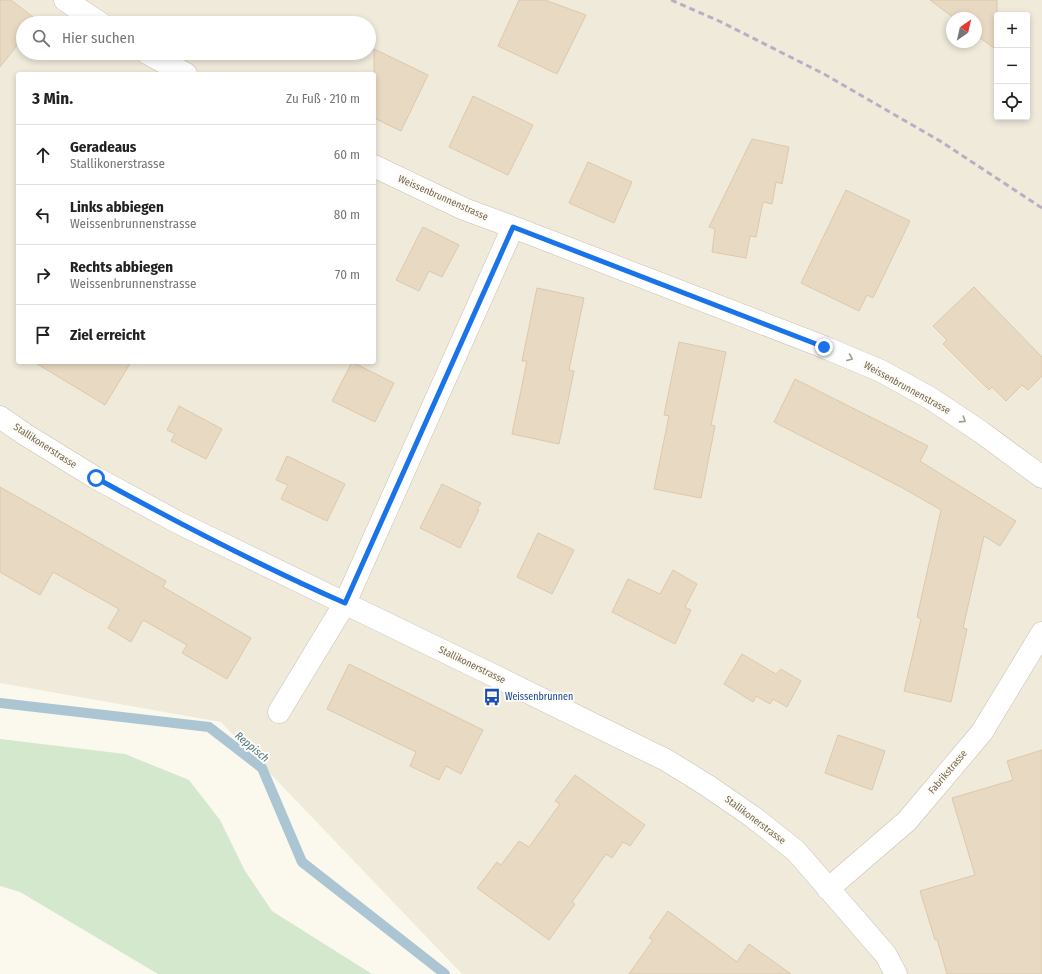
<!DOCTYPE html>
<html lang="de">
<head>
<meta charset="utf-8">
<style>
	:root { --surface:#fff; --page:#f6f6f6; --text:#222; --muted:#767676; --line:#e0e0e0 }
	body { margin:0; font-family:"Fira Sans Condensed",sans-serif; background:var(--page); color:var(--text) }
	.controls { position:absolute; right:12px; top:12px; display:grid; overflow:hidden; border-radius:4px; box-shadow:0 2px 6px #0003 }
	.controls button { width:36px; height:36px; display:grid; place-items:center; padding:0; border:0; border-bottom:1px solid var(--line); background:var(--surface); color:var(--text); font:20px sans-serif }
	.compass { position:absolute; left:946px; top:12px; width:36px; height:36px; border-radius:50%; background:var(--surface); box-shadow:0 2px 6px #0003; rotate:34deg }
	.stop { position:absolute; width:12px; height:12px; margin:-9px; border:3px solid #1a73e8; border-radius:50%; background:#fff }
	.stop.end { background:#1a73e8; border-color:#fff; box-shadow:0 1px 4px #0008 }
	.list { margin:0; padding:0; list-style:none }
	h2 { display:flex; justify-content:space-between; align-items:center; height:52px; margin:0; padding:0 16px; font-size:17px }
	h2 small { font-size:13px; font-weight:400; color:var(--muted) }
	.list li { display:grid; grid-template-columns:26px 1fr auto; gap:12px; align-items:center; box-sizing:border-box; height:60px; padding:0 16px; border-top:1px solid var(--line) }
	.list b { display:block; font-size:15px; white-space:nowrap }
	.list p { margin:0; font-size:13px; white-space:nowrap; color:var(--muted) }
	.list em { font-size:13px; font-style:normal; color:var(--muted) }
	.icon { flex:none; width:22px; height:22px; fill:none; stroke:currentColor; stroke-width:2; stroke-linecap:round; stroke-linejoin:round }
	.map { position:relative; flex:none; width:1042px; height:974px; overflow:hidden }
	.search { position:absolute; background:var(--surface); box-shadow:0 2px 6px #0003; left:16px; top:16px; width:360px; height:44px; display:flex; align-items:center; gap:10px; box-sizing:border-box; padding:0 14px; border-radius:22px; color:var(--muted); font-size:15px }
	.panel { position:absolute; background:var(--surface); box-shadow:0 2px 6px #0003; left:16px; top:72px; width:360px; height:292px; border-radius:4px }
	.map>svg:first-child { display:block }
	.residential { fill:#efeada; fill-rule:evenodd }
	.green { fill:#d3e8cd }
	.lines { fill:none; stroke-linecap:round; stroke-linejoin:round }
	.stream { stroke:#abc5d3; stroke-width:10 }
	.building { fill:#e8d9c3; stroke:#dec8ab }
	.minor-casing { stroke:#cac0b1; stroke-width:23 }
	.minor { stroke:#fff; stroke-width:22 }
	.rail { stroke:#beacc5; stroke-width:3; stroke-dasharray:6 4; stroke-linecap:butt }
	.oneway { stroke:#a59b8f }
	.route { stroke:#1a73e8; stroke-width:5 }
	.labels { text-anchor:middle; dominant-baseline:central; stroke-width:4; stroke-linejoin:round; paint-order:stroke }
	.street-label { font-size:10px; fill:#746552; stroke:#fdfcf4 }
	.transit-label { font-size:10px; fill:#164399; stroke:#fdfcf4; text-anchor:start }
	.water-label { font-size:11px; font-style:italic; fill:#52778a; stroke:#fdfcf4 }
</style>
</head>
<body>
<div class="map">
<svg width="1042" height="974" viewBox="0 0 1042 974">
	<rect width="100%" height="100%" fill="#fbf8ee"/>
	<path class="residential" d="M 0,0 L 1042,0 L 1042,974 L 462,974 L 221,722 L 0,683 ZM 997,15 L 1027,15 L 1027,117 L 997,117 ZM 952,18 L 976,18 L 976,42 L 952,42 ZM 23,23 L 369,23 L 369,53 L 23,53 ZM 18,74 L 374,74 L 374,362 L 18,362 Z"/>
	<path class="green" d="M 0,739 L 125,754 L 189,780 L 220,820 L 245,871 L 272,911 L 372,974 L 158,974 L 20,892 L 0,886 Z"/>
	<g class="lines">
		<path class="stream" d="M 0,703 L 209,727 L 262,768 L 302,862 L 445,974"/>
	</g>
	<path class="building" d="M 0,0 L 11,0 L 37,20 L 34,23 L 23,23 L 23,38 L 0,67 Z
		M 519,0 L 545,0 L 586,15 L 557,74 L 498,46 Z
		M 930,0 L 997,0 L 997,50 L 976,35 L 976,18 L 954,18 Z
		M 374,49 L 428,75 L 401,131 L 374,118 Z
		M 473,96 L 533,125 L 508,175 L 449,147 Z
		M 752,139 L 789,147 L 782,184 L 776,182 L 772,204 L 763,202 L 756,237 L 750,236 L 746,258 L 712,252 L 715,229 L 709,227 Z
		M 588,162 L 632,182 L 614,223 L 569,203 Z
		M 846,190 L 910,221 L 873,298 L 867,295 L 859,311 L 801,283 Z
		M 423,227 L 459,245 L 442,277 L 429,271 L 419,291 L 396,280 Z
		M 974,287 L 1042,357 L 1042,376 L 1028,390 L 1022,385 L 1006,401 L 992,387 L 989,390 L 943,344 L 947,340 L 933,326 Z
		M 537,288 L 584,298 L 569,370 L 574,371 L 559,444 L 512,434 L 527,361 L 522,361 Z
		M 679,342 L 726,352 L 711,425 L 715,426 L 701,498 L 654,489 L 669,416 L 664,415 Z
		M 34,362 L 131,362 L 105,405 Z
		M 352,362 L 394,383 L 375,422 L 332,401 Z
		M 795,379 L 928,446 L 920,461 L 1016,521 L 1000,546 L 984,536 L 963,628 L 967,629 L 951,702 L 904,691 L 921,619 L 917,617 L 941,510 L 901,487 L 774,422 Z
		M 179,406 L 222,429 L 206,459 L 171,441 L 175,434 L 167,430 Z
		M 287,456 L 345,484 L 327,521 L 281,499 L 288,485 L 276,480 Z
		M 442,484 L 481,503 L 477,510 L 479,510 L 460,548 L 420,528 Z
		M 0,487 L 166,581 L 163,587 L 251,638 L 227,679 L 182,653 L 187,645 L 143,620 L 131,642 L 108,628 L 119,609 L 53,572 L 40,595 L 0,572 Z
		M 538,533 L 574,550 L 552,594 L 517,577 Z
		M 673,570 L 697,584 L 685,607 L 691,610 L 675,644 L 612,612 L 628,579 L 660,594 Z
		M 742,654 L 776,674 L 781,669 L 801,681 L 787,707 L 773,699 L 770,704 L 756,696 L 753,702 L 724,684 Z
		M 349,664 L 483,730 L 461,774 L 446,766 L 439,780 L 410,766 L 416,752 L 327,709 Z
		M 838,735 L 885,751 L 872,790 L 825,773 Z
		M 1042,750 L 1042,974 L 947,974 L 937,939 L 935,940 L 920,891 L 975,875 L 952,798 L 1013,780 L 1007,761 Z
		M 575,775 L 645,825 L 630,846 L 623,842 L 612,858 L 606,854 L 572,902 L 575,904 L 549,940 L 477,888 L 497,862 L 501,865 L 519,841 L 529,847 L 560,804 L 555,801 Z
		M 668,911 L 737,962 L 749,944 L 791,974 L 629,974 L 653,940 L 649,938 Z"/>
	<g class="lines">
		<g class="minor-casing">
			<path id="minor" d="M 65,0 L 100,23
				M 147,53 L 186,74
				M 374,166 L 464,209 L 513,227 L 824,347 L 881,371 L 930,398 L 981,432 L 1042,477
				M 0,417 L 26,435 L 96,478 L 179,523 L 501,679 L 666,760 L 708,786 L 753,817 L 796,851 L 886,955 L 896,974
				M 279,712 L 345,603 L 513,227
				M 828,889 L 907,821 L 982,732 L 1042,633"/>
		</g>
		<use href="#minor" class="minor"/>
		<path class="rail" d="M 671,0 L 719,21 L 824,74 L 940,141 L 1042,208"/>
	</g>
	<defs><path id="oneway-chevron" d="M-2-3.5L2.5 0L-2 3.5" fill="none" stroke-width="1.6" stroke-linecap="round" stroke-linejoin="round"/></defs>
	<g class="oneway">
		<use href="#oneway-chevron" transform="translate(850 358) rotate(23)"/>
		<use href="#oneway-chevron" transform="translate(963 420) rotate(33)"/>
	</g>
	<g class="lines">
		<path class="route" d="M 96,478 C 178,523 260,566 345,603 L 513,227 L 824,347"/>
	</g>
	<defs>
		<g id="bus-bare" transform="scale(1.38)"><path d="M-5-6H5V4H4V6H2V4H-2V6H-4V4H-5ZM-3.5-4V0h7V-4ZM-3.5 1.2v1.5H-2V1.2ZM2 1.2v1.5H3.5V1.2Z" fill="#1a4fb4" stroke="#fdfcf4" stroke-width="2.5" paint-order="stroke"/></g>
	</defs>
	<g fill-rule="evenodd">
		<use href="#bus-bare" x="492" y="697"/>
	</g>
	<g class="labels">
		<g class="street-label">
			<text transform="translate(443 198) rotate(24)">Weissenbrunnenstrasse</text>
			<text transform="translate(907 388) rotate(29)">Weissenbrunnenstrasse</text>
			<text transform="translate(45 446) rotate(33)">Stallikonerstrasse</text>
			<text transform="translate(472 665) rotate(26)">Stallikonerstrasse</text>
			<text transform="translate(948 772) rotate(-50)">Fabrikstrasse</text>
			<text transform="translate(755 820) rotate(37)">Stallikonerstrasse</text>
		</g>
		<g class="transit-label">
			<text x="505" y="697">Weissenbrunnen</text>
		</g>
		<g class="water-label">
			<text transform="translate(252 747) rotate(40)">Reppisch</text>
		</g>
	</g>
</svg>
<div class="controls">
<button>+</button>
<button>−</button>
<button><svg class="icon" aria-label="locate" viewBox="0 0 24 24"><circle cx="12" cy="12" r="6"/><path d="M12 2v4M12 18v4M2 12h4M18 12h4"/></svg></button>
</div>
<svg class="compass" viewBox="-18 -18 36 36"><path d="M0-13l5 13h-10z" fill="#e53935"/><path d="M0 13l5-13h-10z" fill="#767676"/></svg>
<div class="stop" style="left:96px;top:478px"></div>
<div class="stop end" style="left:824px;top:347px"></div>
<div class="search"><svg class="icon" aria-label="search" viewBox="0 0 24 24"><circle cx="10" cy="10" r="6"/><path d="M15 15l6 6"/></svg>Hier suchen</div>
<section class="panel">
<h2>3 Min.<small>Zu Fuß · 210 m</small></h2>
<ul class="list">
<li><svg class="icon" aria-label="ahead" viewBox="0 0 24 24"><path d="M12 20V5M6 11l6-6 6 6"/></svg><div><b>Geradeaus</b><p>Stallikonerstrasse</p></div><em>60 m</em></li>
<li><svg class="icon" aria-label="left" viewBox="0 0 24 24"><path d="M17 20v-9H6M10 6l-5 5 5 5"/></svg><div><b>Links abbiegen</b><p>Weissenbrunnenstrasse</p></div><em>80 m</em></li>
<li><svg class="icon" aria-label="right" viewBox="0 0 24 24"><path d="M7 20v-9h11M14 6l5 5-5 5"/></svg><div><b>Rechts abbiegen</b><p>Weissenbrunnenstrasse</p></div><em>70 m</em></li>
<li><svg class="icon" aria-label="arrive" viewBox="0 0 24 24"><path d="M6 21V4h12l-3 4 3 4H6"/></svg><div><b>Ziel erreicht</b></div></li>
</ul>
</section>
</div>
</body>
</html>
